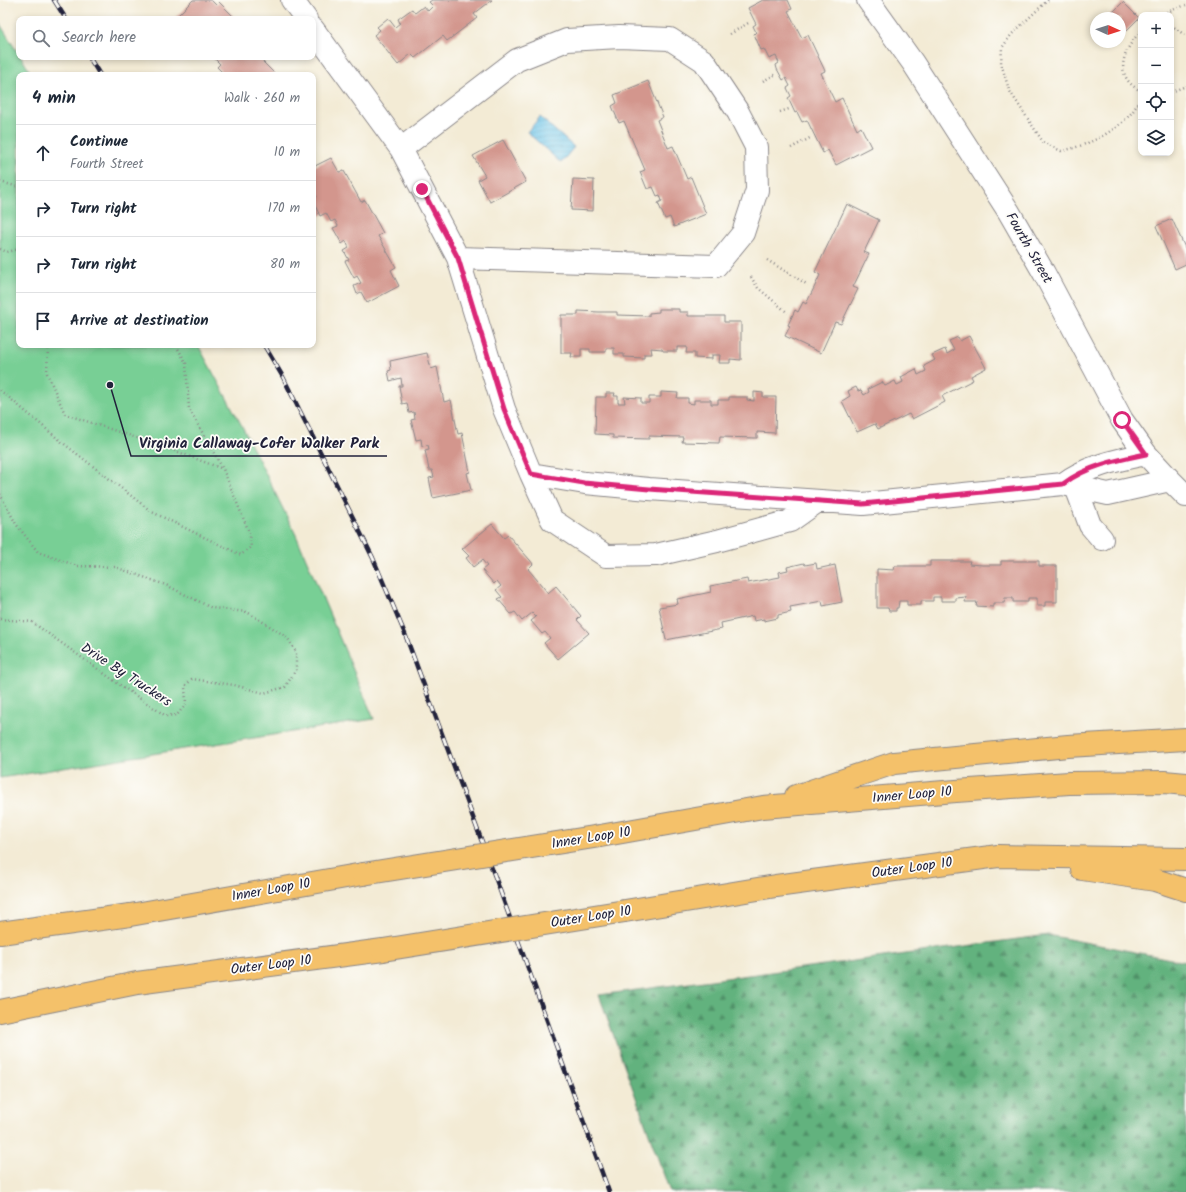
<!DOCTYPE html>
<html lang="en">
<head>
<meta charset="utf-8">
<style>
	:root { --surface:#fff; --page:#f6f6f7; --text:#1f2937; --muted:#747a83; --line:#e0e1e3 }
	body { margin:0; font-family:Kalam,sans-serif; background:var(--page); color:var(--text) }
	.controls { position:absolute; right:12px; top:12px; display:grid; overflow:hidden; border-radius:8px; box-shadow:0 2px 6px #0003 }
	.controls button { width:36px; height:36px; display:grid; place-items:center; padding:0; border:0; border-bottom:1px solid var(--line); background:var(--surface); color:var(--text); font:20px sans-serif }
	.compass { position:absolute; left:1090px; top:12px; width:36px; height:36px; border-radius:50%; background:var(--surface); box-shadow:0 2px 6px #0003; rotate:93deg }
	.stop { position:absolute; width:12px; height:12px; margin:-9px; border:3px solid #db2777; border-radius:50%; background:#fff }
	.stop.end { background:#db2777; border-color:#fff; box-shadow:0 1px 4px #0008 }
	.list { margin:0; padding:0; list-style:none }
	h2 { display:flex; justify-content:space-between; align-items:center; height:52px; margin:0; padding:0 16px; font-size:17px }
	h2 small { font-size:13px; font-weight:400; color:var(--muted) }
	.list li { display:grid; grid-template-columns:26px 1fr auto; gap:12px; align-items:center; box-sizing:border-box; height:56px; padding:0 16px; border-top:1px solid var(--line) }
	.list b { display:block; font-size:15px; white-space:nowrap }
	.list p { margin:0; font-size:13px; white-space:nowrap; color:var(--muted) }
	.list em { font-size:13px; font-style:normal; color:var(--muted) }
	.icon { flex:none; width:22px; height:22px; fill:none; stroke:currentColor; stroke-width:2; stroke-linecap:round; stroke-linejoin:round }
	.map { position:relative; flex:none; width:1186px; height:1192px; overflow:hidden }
	.search { position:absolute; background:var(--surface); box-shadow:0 2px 6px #0003; left:16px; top:16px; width:300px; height:44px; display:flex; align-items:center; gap:10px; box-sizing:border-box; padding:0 14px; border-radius:8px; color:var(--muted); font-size:15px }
	.panel { position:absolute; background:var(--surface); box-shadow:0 2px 6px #0003; left:16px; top:72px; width:300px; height:276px; border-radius:8px }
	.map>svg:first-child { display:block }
	.green { fill:#78cf95; stroke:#4d7868 }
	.forest { fill:url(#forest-firs); stroke:#426a5c }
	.water { fill:url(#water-rules); stroke:#477392 }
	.building { fill:#d3968d }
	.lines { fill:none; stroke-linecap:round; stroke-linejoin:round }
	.minor-casing { stroke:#8a8688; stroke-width:24 }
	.highway-casing { stroke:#8a8688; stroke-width:24 }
	.path { stroke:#8a8688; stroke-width:2.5; stroke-dasharray:1 3; stroke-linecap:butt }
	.minor { stroke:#fff; stroke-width:22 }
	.highway { stroke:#f4c16a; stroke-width:22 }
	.rail-casing { stroke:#22223b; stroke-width:4.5 }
	.rail { stroke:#fdfcf7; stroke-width:3; stroke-dasharray:9; stroke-linecap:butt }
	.highway-bridge-casing { stroke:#8a8688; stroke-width:24; stroke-linecap:butt }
	.highway-bridge { stroke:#f4c16a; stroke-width:22 }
	.route { stroke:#db2777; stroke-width:5 }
	.labels { text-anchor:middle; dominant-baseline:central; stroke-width:3.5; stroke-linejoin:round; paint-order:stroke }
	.street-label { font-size:14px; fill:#22223b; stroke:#fdfcf7 }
	.leader { fill:none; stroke:#22223b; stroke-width:1.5 }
	.callout-dot { fill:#22223b; stroke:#fdfcf7; stroke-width:1.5 }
	.callout-label { font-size:15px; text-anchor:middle; font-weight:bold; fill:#22223b; stroke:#fdfcf7; stroke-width:3.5; stroke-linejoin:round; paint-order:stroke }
</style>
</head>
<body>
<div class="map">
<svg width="1186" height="1192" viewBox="0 0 1186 1192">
	<defs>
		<pattern id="forest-firs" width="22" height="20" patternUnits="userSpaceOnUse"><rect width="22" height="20" fill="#62b27e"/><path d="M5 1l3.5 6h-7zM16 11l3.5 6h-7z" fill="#509068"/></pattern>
		<pattern id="water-rules" width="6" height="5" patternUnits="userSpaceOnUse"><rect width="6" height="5" fill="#6cc4e9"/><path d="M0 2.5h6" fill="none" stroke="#5da8c9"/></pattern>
	</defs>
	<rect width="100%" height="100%" fill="#fdfcf7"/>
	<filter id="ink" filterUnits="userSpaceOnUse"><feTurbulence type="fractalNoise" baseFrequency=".025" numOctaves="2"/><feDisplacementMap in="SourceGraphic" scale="8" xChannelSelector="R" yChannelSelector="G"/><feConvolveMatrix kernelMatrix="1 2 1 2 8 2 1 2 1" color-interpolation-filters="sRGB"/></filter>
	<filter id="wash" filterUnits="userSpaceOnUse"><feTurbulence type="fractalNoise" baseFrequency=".012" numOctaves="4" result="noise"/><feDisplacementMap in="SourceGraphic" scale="16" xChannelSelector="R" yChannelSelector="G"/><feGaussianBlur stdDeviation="0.9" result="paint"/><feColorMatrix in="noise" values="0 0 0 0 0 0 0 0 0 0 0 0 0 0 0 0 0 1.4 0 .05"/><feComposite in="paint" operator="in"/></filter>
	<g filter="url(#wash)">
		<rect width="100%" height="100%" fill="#f3ebd5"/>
		<path class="green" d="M 0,24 L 19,55 L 19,57 L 21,57 L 32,75 L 19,75 L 19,345 L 198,345 L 242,426 L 296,535 L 374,719 L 0,778 Z"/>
		<path class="forest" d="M 1048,935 L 1186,962 L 1186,1192 L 670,1192 L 599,995 Z"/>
		<path class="water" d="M 540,117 L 574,147 L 561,163 L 527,132 Z"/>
		<g id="blocks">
			<path class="building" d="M 193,0 L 211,0 L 216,5 L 219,2 L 236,19 L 176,19 L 175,18 Z
				M 432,0 L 492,0 L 474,14 L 477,18 L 447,41 L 443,36 L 415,58 L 411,54 L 398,65 L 374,35 L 380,30 L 377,27 L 388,18 L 395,27 L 400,23 L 398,19 L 412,9 L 415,13 L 424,6 L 428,11 L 433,6 L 429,2 Z
				M 763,0 L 788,0 L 792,9 L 788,11 L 802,38 L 808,35 L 825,71 L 821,73 L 835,102 L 842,98 L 857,130 L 861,127 L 871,147 L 836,165 L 828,150 L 823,153 L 807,120 L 802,122 L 797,112 L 795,113 L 788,98 L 791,96 L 787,88 L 790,86 L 786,78 L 783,80 L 777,69 L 776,65 L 779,63 L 776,56 L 769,59 L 764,49 L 761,50 L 754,34 L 756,32 L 753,26 L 756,24 L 748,8 Z
				M 1123,2 L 1139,18 L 1120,37 L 1120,18 L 1107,18 Z
				M 213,57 L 266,57 L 263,62 L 276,75 L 225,75 L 217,67 L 220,64 Z
				M 648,81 L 663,117 L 657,120 L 668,148 L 673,146 L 687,179 L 691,177 L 706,214 L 674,227 L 670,217 L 665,219 L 658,203 L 662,201 L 660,195 L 657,196 L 653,187 L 647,189 L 640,172 L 645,170 L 624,121 L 619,123 L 612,106 L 617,103 L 614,95 Z
				M 503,140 L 526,182 L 490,202 L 478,180 L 485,176 L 473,156 Z
				M 331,158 L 339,172 L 344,171 L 361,202 L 365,200 L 383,233 L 378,236 L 396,267 L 391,270 L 399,286 L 367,303 L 361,292 L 357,294 L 354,286 L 361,283 L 357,276 L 354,278 L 345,261 L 349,260 L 344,251 L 349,248 L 346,241 L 342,244 L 333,228 L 338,226 L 335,220 L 331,222 L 326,213 L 320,216 L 313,201 L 313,199 L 317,197 L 313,191 L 313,167 Z
				M 573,179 L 594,180 L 593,211 L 571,210 Z
				M 847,204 L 879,220 L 864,252 L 869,254 L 853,287 L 858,289 L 841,324 L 835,322 L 821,353 L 785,336 L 790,326 L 788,325 L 795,310 L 798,312 L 803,302 L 806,304 L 814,288 L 820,275 L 815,272 Z
				M 1172,219 L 1186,250 L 1186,264 L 1175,269 L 1156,226 Z
				M 659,309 L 679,309 L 679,312 L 688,312 L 688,316 L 724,316 L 724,322 L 741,322 L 741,360 L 730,359 L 730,363 L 719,363 L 720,355 L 712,355 L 712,359 L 695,358 L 695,353 L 686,353 L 687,347 L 677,347 L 677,351 L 663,351 L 662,349 L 651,348 L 652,354 L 644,354 L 644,358 L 624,357 L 624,354 L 614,354 L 614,348 L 606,348 L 606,352 L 590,352 L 590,349 L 581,349 L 581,357 L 571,357 L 572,353 L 561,353 L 561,315 L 578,315 L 578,311 L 599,312 L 617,312 L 617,315 L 649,316 L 649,313 L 659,312 Z
				M 969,336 L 986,368 L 971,376 L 973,380 L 942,396 L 945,402 L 912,419 L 909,414 L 878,429 L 875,424 L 857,432 L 842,401 L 850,396 L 848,391 L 856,387 L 858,391 L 861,390 L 864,395 L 869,392 L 868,389 L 882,382 L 885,386 L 895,381 L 897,385 L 903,382 L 901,377 L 916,369 L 918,375 L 926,371 L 924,366 L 935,360 L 932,355 L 945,349 L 947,354 L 954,350 L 949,341 L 958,337 L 960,341 Z
				M 427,353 L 431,369 L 437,367 L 444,402 L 451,400 L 458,434 L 462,433 L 470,472 L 467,473 L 471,490 L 433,498 L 429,478 L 434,477 L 432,470 L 429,470 L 425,450 L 429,449 L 428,445 L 422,446 L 421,439 L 416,440 L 411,420 L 415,419 L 414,412 L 409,413 L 407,403 L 402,404 L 399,386 L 402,386 L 401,378 L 390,381 L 388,371 L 391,370 L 390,361 Z
				M 661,392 L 678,393 L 677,398 L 688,398 L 688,403 L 694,404 L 694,400 L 711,400 L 711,404 L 718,404 L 718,400 L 729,400 L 729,397 L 747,397 L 747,400 L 754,401 L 754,392 L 763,393 L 763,397 L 776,397 L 775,433 L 757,432 L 757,438 L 720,437 L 719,443 L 682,442 L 683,437 L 649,436 L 649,439 L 613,438 L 613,435 L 595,434 L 596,397 L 606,397 L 606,393 L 615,393 L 614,396 L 618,396 L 618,403 L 625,403 L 624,397 L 641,398 L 641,403 L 649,403 L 649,397 L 661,397 Z
				M 492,524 L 504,538 L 508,535 L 530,560 L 533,564 L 528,569 L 548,593 L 556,586 L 581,616 L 577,620 L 589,633 L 558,659 L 544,643 L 550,638 L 545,632 L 542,634 L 531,621 L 536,617 L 532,613 L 522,621 L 515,612 L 511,614 L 498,599 L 502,597 L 496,590 L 501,586 L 497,581 L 494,584 L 482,570 L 487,566 L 482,560 L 473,567 L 466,558 L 469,556 L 462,549 Z
				M 930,561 L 970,561 L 969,564 L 982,565 L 1001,565 L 1001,561 L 1039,561 L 1039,566 L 1057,566 L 1057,602 L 1045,602 L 1045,606 L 1037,606 L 1037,598 L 1028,598 L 1028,602 L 1013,602 L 1013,598 L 1005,598 L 1004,603 L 993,603 L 993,607 L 976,606 L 977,602 L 965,602 L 966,597 L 956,598 L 956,601 L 941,601 L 941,597 L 933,597 L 933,601 L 921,601 L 921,605 L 907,605 L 907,601 L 899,601 L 898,608 L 896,608 L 896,611 L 889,611 L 888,608 L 877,608 L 877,569 L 894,570 L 895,566 L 930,566 Z
				M 804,563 L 805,565 L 816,563 L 817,569 L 835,565 L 842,602 L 823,606 L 822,601 L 790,607 L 791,612 L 778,615 L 778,618 L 764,621 L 764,619 L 754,621 L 753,616 L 721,623 L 722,629 L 666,640 L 659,607 L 678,604 L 677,599 L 711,592 L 710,586 L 747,579 L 748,583 L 780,577 L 779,572 L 788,570 L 787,567 Z"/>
		</g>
	</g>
	<g filter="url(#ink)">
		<use href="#blocks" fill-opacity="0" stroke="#8a8688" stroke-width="1"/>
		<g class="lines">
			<g class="minor-casing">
				<path id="minor" d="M 292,0 L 306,19
					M 868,0 L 913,63 L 1009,212 L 1044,273 L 1122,420 L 1146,454 L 1170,480 L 1186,496
					M 313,29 L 401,149 L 458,258 L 504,409 L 531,474 L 585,483 L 649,489 L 863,504 L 1063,484 L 1108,494 L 1170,480
					M 401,149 L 517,60 L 567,40 L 619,37 L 670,39 L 704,61 L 738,112 L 756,147 L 757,190 L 743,233 L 716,266 L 458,258
					M 531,474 L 552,520 L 606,556 L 656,555 L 717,541 L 790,521 L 818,501
					M 1063,484 C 1087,466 1117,460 1146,454
					M 1076,487 L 1090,525 L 1102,539"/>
			</g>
			<g class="highway-casing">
				<path id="highway" d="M 796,796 L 894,763 L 1068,746 L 1186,739
					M 600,836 L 763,807 L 956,791 L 1069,783 L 1164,782 L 1186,784
					M 1082,869 L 1155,880 L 1186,890
					M 625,911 L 776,886 L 998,856 L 1186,859
					M 0,933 L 130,915 L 363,874
					M 0,1011 L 137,983 L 383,950"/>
			</g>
			<path class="path" d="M 1048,0 L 1011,35 L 1002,48 L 1001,63 L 1009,90 L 1043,142 L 1061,151 C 1087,146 1116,132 1133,111 C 1136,107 1138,102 1141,98
				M 1159,15 L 1186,5
				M 1171,25 L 1186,36
				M 1141,31 C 1123,50 1112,76 1141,91
				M 730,34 L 750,22
				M 763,81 L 776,74
				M 1171,92 L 1186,86
				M 780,112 L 789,109
				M 791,148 L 810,138
				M 0,182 L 19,187
				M 0,249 L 7,252 L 19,249
				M 767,260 L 808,285
				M 751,277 L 758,288 L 788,313
				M 48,345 L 47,373 L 65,414 L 170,449 L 223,469
				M 0,390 L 63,443 L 152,512 L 241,555 L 251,547 L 249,532 L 223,469 L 189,409 L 186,363 L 176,345
				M 0,494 L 16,524 L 38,552 L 77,566 L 115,567 L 166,585 L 212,608 L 247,612 L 287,637 L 296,652 L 296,670 L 285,687 L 264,693 L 234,685 L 192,679 L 185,686 L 186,704 L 177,715 L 166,716 L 123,687 L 32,622 L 0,619"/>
			<use href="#minor" class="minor"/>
			<use href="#highway" class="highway"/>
			<g class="rail-casing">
				<path id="rail" d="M 54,0 L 66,19
					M 89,57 L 100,75
					M 264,345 L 283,377 L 373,558 L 405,634 L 498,885 L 609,1192"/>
			</g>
			<use href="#rail" class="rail"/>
			<g class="highway-bridge-casing">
				<path id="highway-bridge" d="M 363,874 L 600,836
					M 383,950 L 625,911"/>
			</g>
			<use href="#highway-bridge" class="highway-bridge"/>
		</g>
	</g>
	<g class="lines" filter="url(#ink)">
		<path class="route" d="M 422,189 L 458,258 L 504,409 L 531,474 L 584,483 L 649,489 L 863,504 L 1063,484 C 1087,466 1117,460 1146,454 L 1122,420"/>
	</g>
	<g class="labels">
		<g class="street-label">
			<text transform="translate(1029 248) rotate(60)">Fourth Street</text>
			<text transform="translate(126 675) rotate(33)">Drive By Truckers</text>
			<text transform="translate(912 795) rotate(-5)">Inner Loop 10</text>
			<text transform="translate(591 838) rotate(-9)">Inner Loop 10</text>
			<text transform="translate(912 868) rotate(-8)">Outer Loop 10</text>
			<text transform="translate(271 890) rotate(-10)">Inner Loop 10</text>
			<text transform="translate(591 917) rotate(-9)">Outer Loop 10</text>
			<text transform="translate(271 965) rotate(-7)">Outer Loop 10</text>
		</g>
	</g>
	<path class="leader" d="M110 385L131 456H387"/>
	<circle class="callout-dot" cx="110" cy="385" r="4"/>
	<g class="callout-label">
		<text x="259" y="448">Virginia Callaway-Cofer Walker Park</text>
	</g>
</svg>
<div class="controls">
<button>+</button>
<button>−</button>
<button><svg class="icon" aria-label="locate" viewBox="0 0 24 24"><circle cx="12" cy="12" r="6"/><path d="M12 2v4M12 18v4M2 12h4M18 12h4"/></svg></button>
<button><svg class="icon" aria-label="layers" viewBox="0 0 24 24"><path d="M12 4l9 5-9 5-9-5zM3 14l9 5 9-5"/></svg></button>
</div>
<svg class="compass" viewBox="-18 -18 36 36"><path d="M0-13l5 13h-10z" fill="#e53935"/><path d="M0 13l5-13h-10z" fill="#747a83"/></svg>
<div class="stop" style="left:1122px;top:420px"></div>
<div class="stop end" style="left:422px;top:189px"></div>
<div class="search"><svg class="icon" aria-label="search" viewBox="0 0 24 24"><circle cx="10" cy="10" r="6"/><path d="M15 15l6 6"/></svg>Search here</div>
<section class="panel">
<h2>4 min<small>Walk · 260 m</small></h2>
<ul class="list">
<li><svg class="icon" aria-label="ahead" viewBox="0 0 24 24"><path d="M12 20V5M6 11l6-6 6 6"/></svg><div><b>Continue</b><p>Fourth Street</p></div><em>10 m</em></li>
<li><svg class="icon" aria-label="right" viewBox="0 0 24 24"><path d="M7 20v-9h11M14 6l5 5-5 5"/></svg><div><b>Turn right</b></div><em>170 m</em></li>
<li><svg class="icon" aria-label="right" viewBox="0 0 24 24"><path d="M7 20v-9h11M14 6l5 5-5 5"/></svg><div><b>Turn right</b></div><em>80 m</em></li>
<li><svg class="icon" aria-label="arrive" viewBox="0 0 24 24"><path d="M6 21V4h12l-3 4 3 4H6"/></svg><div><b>Arrive at destination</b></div></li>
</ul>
</section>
</div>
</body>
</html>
